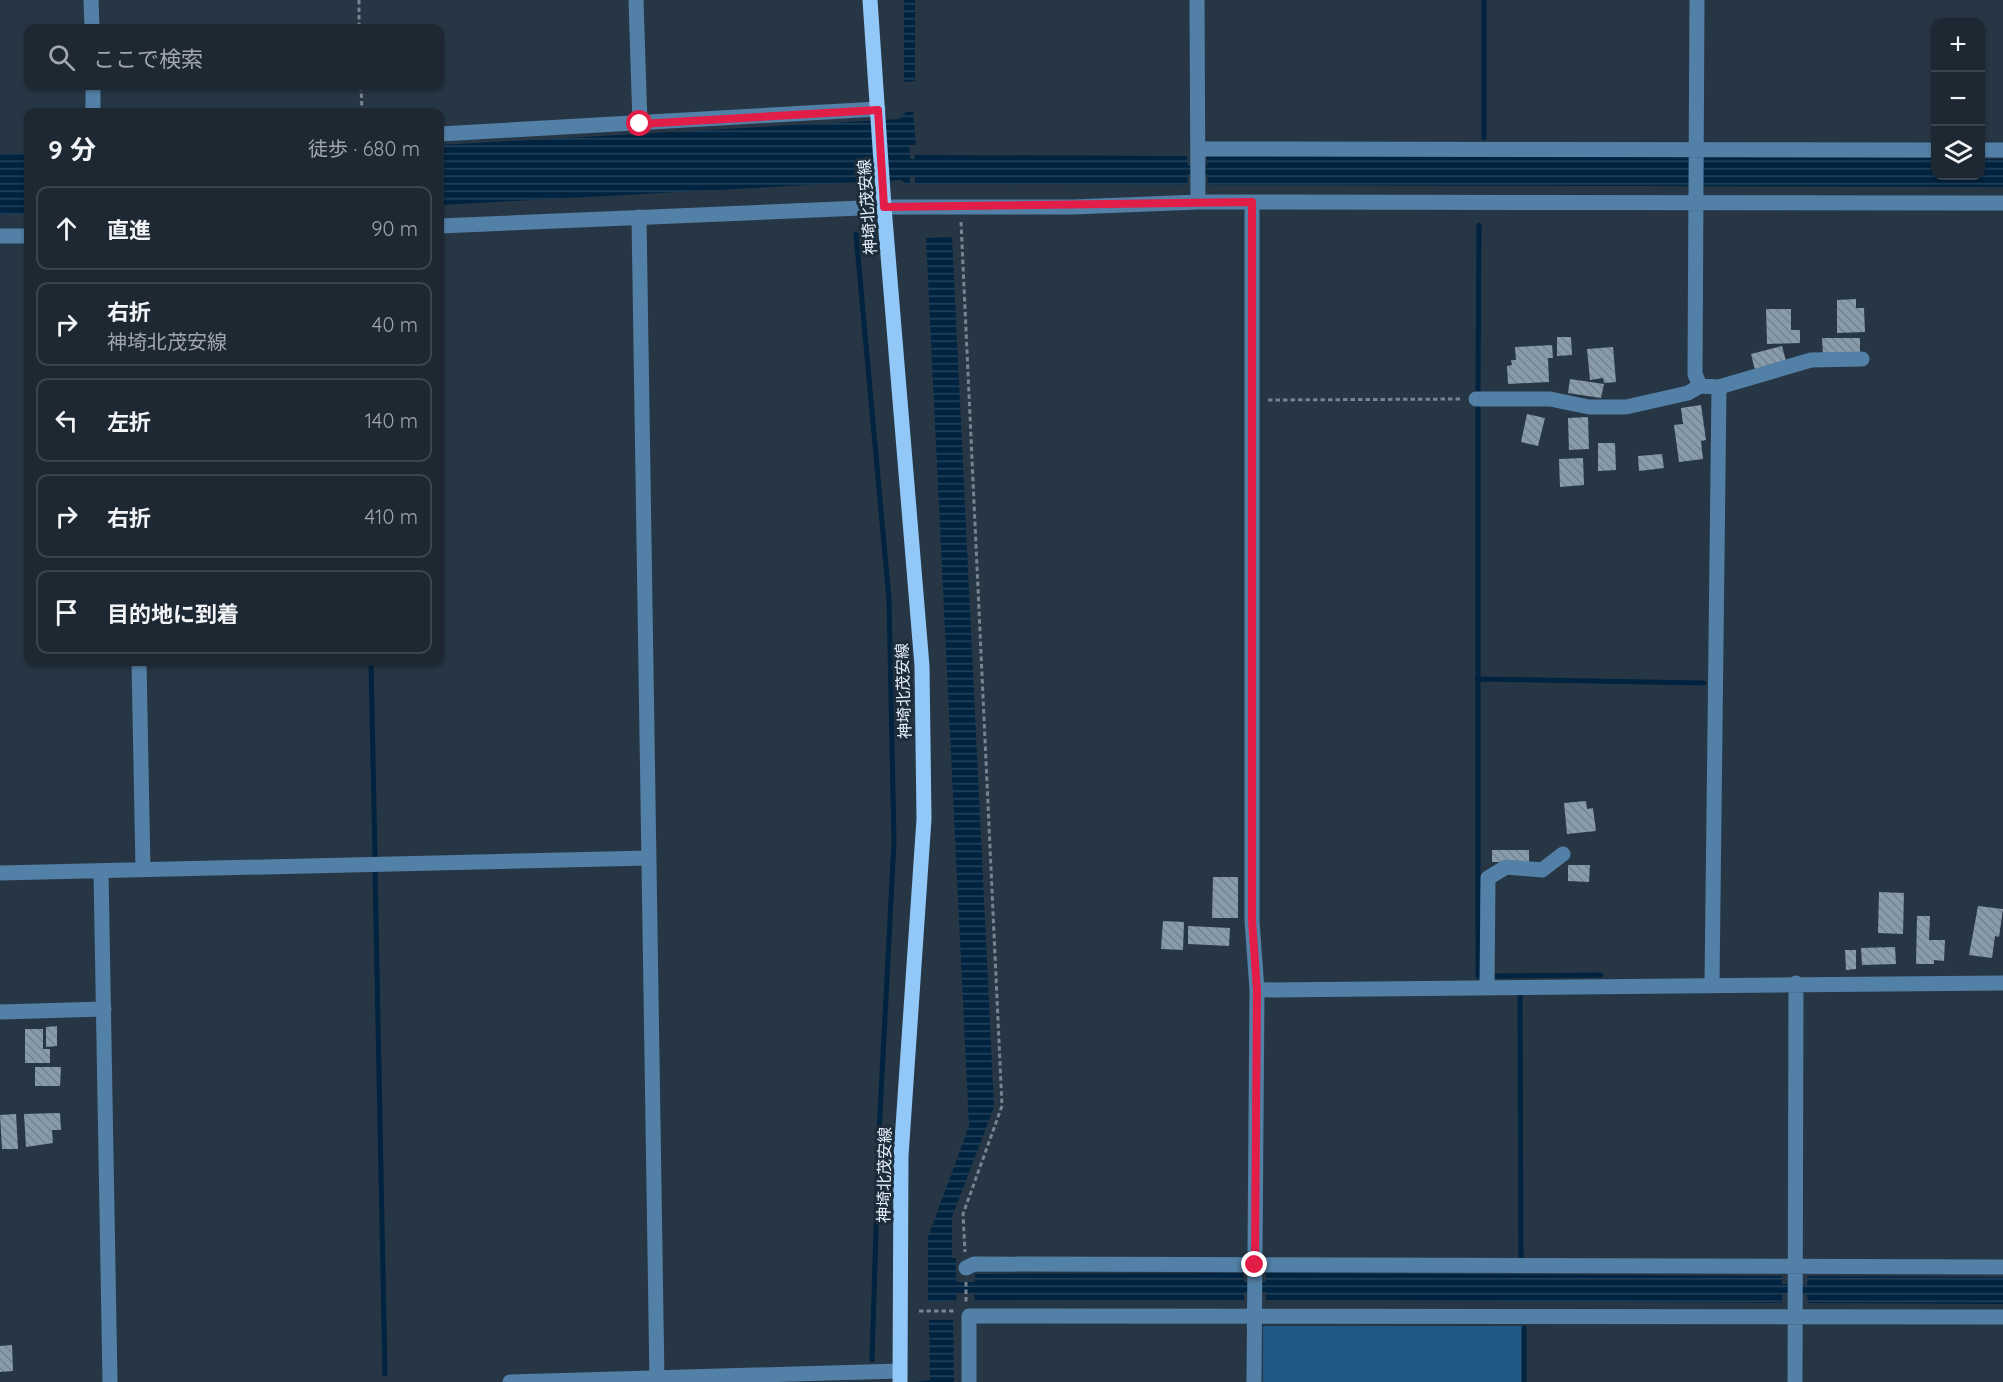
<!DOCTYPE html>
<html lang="ja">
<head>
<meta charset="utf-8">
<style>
	:root { --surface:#1d2833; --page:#25303b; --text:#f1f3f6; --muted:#a0a6ac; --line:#3b444e }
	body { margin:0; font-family:Quicksand,"Noto Sans JP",sans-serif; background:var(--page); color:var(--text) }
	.controls { position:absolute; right:18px; top:18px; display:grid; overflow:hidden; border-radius:12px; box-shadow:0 2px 4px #0004 }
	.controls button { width:54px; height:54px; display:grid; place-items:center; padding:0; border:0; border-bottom:2px solid var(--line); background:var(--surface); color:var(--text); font:30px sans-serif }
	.stop { position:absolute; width:18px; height:18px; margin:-14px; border:4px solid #e11d48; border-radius:50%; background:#fff }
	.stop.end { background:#e11d48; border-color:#fff; box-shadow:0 2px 6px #0008 }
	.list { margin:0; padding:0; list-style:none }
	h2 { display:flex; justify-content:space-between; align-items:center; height:78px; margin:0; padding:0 24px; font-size:26px }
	h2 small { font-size:20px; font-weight:400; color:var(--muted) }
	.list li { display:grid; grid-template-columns:39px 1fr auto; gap:18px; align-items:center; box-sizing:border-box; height:84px; margin:0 12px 12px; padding:0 12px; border:2px solid var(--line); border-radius:12px }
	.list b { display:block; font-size:22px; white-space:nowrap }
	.list p { margin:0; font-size:20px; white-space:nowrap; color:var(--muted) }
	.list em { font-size:20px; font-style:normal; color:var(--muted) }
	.icon { flex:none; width:33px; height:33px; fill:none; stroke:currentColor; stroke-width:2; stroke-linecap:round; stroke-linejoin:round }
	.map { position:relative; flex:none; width:2003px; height:1382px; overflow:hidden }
	.search { position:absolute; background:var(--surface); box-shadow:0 2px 4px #0004; left:24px; top:24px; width:420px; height:66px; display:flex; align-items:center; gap:15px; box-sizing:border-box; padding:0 21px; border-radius:12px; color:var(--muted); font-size:22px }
	.panel { position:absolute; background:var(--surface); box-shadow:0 2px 4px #0004; left:24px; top:108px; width:420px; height:558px; border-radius:12px }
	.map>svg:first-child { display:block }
	.green { fill:#215883 }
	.water { fill:url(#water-rules) }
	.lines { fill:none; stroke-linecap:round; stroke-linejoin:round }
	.stream { stroke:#00233f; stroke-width:5 }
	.building { fill:url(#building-back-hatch) }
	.path { stroke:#778490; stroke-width:3; stroke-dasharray:4.5 3; stroke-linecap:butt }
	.minor { stroke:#5380a7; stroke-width:15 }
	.major { stroke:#92c8f8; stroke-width:15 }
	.route { stroke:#e11d48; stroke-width:8 }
	.labels { text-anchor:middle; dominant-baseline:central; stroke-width:6; stroke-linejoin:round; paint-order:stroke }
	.street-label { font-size:16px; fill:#e8f2fb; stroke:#1d2c3a }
</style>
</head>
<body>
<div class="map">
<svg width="2003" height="1382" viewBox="0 0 2003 1382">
	<defs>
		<pattern id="water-rules" width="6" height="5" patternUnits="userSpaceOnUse" patternTransform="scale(1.5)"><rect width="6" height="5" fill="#00233f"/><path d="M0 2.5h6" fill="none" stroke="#25435c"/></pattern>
		<pattern id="building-back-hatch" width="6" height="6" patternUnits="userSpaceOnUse" patternTransform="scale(1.5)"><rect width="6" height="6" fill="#889bab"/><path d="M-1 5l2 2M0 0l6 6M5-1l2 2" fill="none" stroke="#74828e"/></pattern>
	</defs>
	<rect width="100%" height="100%" fill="#273644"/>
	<path class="green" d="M 1263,1326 L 1523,1326 L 1523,1382 L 1263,1382 Z"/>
	<path class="water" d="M 904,0 L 915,0 L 915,81 L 904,82 Z
		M 906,112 L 913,112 L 916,145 L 909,145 L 910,159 L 915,159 L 915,155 L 1187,156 L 1188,166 L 1207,166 L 1207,156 L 1935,158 L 1936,176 L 1980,176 L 1981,159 L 2003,159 L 2003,187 L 1208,185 L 1207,174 L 1188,174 L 1187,185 L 915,184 L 915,177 L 910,177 L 910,186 L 901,180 L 440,205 L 440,145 L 899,119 Z
		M 28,153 L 28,214 L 0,215 L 0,154 Z
		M 952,237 L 994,1107 L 952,1217 L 952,1258 L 956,1258 L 956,1282 L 975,1282 L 975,1274 L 1243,1273 L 1244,1282 L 1266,1282 L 1266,1273 L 1782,1276 L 1782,1284 L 1807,1285 L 1808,1276 L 2003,1277 L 2003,1304 L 1808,1303 L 1807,1294 L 1782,1294 L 1782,1303 L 1266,1300 L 1266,1292 L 1244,1292 L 1244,1300 L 975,1301 L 974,1293 L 957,1293 L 956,1301 L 928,1302 L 928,1237 L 969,1126 L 926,238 Z
		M 929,1320 L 953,1320 L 954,1382 L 915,1382 L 930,1380 Z"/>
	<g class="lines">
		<path class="stream" d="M 1484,138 L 1484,0
			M 856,234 L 889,599 L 894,842 L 879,1133 L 872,1360
			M 1478,391 L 1479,225
			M 371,662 L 375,856
			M 1477,679 L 1704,683
			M 375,871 L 385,1374
			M 1478,976 L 1478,407
			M 1497,976 L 1601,975
			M 1520,997 L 1521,1257
			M 1524,1382 L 1524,1328"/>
	</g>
	<path class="building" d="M 1856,299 L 1856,308 L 1864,308 L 1865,332 L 1837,333 L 1837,300 Z
		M 1766,309 L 1791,309 L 1791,330 L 1800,330 L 1800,343 L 1767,344 Z
		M 1557,337 L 1571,337 L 1572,355 L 1557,356 Z
		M 1822,338 L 1860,338 L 1860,353 L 1823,354 Z
		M 1552,345 L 1553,358 L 1548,358 L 1549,382 L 1508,384 L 1507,366 L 1512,365 L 1511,360 L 1516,360 L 1515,347 Z
		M 1782,346 L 1786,361 L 1755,370 L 1751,354 Z
		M 1613,347 L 1616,382 L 1604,383 L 1603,378 L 1590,380 L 1587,349 Z
		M 1570,379 L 1604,384 L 1601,398 L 1568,393 Z
		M 1701,405 L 1706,440 L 1701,441 L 1703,459 L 1679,462 L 1674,425 L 1683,424 L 1681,408 Z
		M 1527,414 L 1545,418 L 1538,446 L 1521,442 Z
		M 1588,417 L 1589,449 L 1569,450 L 1568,418 Z
		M 1598,443 L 1615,443 L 1616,470 L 1598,471 Z
		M 1662,454 L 1664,468 L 1639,471 L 1638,456 Z
		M 1583,458 L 1584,485 L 1560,487 L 1559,459 Z
		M 1586,801 L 1587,809 L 1593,808 L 1596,831 L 1567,834 L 1564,803 Z
		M 1492,850 L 1529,850 L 1529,862 L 1492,862 Z
		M 1568,865 L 1590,865 L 1589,882 L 1568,881 Z
		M 1213,877 L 1238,877 L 1238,918 L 1212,918 Z
		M 1879,892 L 1904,893 L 1903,934 L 1878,933 Z
		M 1978,906 L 2003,909 L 1999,937 L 1995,936 L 1992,958 L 1969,955 Z
		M 1917,916 L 1930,916 L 1929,940 L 1945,940 L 1944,961 L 1934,960 L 1934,964 L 1916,964 Z
		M 1163,921 L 1184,922 L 1183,950 L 1161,949 Z
		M 1188,926 L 1230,928 L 1229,946 L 1188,944 Z
		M 1895,947 L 1896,964 L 1862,965 L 1861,948 Z
		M 1845,950 L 1856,950 L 1856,969 L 1846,970 Z
		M 57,1026 L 57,1046 L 46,1047 L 46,1027 Z
		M 25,1029 L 43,1029 L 43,1049 L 50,1049 L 50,1063 L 25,1063 Z
		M 35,1067 L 61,1067 L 60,1086 L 35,1086 Z
		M 60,1113 L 61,1130 L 52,1130 L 53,1143 L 26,1147 L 24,1114 Z
		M 16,1114 L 18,1149 L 2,1149 L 0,1115 Z
		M 12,1345 L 13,1371 L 0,1372 L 0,1346 Z"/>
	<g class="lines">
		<path class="path" d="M 359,0 L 359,28
			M 361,86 L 362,112
			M 961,222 L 1002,1106 L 963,1214 L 965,1252
			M 1268,400 L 1463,399
			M 966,1282 L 966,1302
			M 919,1311 L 956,1311"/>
		<path class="minor" d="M 91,0 L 92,28
			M 636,0 L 640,124
			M 1197,0 L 1198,202
			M 1697,0 L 1695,374 L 1700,386 L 1719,387 L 1712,984
			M 93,86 L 93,112
			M 440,134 L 878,109
			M 1198,149 L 1936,150
			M 1980,150 L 2003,150
			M 1252,203 L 1252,921 L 1257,990 L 1254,1382
			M 639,217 L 657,1382
			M 440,226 L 884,207 L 1073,207 L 1198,202 L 2003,203
			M 0,236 L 28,236
			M 1719,387 L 1811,360 L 1862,359
			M 1476,399 L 1550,399 L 1589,407 L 1626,407 L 1688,393 L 1700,386
			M 139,662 L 143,869
			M 101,871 L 110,1382
			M 0,873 L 649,858
			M 1487,987 L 1488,878 L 1506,867 L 1542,870 L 1563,854
			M 1257,990 L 2003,983
			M 0,1012 L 104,1009
			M 966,1268 L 974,1264 L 2003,1267
			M 510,1382 L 900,1371
			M 969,1382 L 969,1316 L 2003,1317
			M 1795,1382 L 1796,983"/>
		<path class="major" d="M 870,0 L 884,207 L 922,666 L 924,819 L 901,1156 L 900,1382"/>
	</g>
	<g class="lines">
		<path class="route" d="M 640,124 L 878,110 L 884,207 L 1252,202 L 1252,921 L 1257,990 L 1255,1265"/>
	</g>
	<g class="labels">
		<g class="street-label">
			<text transform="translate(867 207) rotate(-94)">神埼北茂安線</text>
			<text transform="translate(903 691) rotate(-92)">神埼北茂安線</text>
			<text transform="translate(884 1175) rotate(-89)">神埼北茂安線</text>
		</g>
	</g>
</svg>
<div class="controls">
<button>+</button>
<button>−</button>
<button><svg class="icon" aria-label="layers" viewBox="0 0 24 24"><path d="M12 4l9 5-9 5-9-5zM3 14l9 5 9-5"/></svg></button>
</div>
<div class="stop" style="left:640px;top:124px"></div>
<div class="stop end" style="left:1255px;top:1265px"></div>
<div class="search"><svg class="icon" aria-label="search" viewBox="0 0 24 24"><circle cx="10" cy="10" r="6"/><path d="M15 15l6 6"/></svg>ここで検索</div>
<section class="panel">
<h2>9 分<small>徒歩 · 680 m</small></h2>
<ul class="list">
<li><svg class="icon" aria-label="ahead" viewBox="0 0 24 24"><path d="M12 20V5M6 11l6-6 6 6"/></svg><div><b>直進</b></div><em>90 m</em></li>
<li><svg class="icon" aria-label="right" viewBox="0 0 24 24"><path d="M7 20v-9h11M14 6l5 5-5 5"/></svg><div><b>右折</b><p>神埼北茂安線</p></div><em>40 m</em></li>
<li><svg class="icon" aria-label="left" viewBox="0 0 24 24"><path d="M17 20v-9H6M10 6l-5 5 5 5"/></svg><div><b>左折</b></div><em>140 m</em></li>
<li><svg class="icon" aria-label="right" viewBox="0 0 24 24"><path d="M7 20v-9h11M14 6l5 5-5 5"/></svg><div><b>右折</b></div><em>410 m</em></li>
<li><svg class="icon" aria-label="arrive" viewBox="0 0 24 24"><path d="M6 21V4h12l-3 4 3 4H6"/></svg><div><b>目的地に到着</b></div></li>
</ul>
</section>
</div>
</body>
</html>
